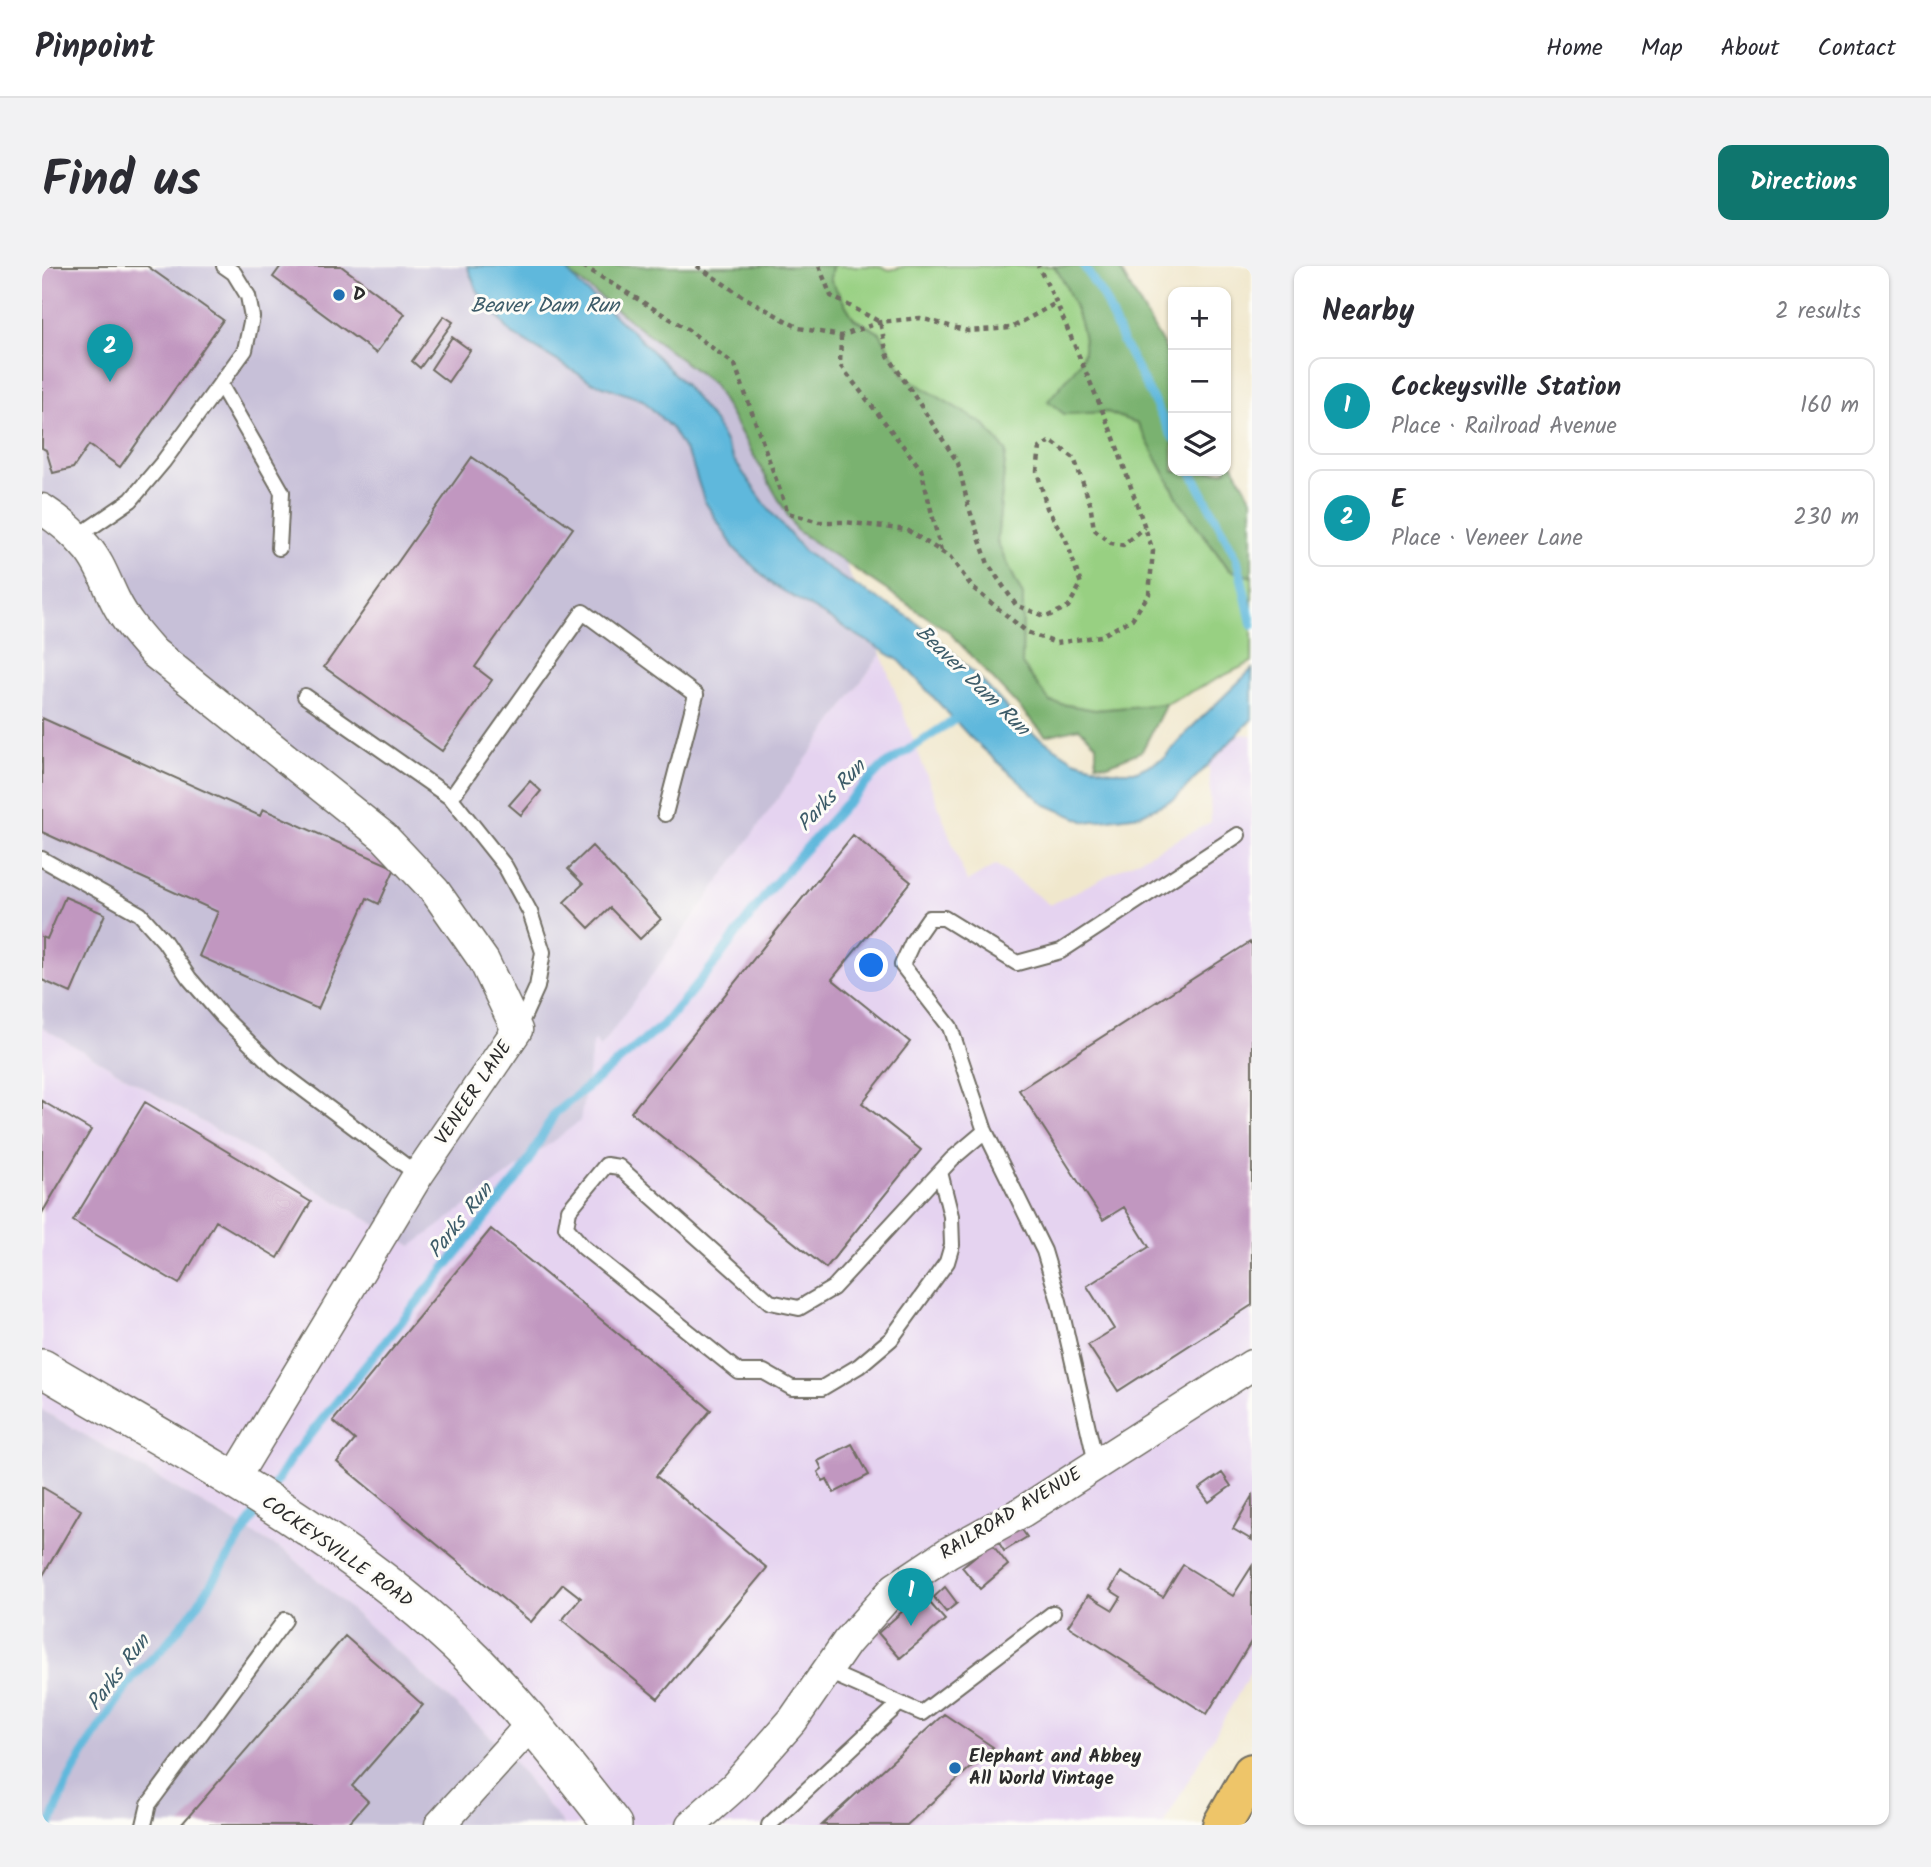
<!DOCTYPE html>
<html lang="en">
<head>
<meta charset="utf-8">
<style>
	:root { --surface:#fff; --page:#f2f2f3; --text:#2b2b33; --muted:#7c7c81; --line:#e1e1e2; --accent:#0f766e }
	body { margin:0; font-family:Kalam,sans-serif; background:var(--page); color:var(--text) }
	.controls { position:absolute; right:21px; top:21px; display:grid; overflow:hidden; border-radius:14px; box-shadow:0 2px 5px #0004 }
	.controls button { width:63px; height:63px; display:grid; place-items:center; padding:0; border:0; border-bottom:2px solid var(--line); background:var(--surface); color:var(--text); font:35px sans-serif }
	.you { position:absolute; left:830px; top:700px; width:24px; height:24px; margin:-18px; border:5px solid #fff; border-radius:50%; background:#1a73e8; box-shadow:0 0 0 10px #1a73e833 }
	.badge { display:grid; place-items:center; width:46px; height:46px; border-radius:50%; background:var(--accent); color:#fff; font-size:23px; font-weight:700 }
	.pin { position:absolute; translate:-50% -58px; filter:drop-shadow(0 2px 4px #0008) }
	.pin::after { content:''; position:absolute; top:37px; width:24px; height:21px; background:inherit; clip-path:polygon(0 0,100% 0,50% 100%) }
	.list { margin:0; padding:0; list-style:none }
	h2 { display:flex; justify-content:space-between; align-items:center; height:91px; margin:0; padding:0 28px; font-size:30px }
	h2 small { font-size:23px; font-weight:400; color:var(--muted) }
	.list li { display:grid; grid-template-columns:46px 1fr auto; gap:21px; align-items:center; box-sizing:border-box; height:98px; margin:0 14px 14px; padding:0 14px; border:2px solid var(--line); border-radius:14px }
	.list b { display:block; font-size:26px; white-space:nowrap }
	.list p { margin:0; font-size:23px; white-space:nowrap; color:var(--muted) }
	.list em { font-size:23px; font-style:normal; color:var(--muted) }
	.icon { flex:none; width:38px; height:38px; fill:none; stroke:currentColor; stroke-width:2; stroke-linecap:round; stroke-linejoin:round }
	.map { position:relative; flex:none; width:1210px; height:1559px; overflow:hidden; border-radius:14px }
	header { display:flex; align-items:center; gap:42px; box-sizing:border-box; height:98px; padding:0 35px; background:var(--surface); border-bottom:2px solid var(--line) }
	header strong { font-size:33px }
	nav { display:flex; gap:38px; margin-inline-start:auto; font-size:24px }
	.intro { display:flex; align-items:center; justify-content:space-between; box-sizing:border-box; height:168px; padding:0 42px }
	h1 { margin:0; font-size:49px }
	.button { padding:18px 32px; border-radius:14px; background:var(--accent); color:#fff; font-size:24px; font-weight:700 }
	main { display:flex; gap:42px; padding:0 42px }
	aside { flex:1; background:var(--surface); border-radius:14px; box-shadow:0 2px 5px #0004 }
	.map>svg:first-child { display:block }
	.built { fill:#e5d3f0 }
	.industrial { fill:#c7c0d8 }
	.green { fill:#98d082; stroke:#627e56; stroke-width:2 }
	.forest { fill:#7ab270; stroke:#526e4e; stroke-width:2 }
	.water { fill:#5eb8dc; stroke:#447284; stroke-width:2 }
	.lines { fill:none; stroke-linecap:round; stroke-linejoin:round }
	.stream { stroke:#5eb8dc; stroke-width:9 }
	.building { fill:#c197c0 }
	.service-casing { stroke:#706d63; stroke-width:18 }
	.minor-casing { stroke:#706d63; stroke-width:33 }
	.tertiary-casing { stroke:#706d63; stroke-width:40 }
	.primary-casing { stroke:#706d63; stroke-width:42 }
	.path { stroke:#706d63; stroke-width:4.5; stroke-dasharray:5 5; stroke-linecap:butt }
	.service { stroke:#fff; stroke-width:14 }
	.minor { stroke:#fff; stroke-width:30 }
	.tertiary { stroke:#fff; stroke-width:37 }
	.primary { stroke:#eec569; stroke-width:38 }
	.poi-dot { fill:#1f6fb2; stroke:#fdfcf7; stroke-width:2.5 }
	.labels { text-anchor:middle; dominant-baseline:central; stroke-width:6; stroke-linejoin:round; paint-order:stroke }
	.poi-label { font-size:19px; font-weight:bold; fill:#2b2b2b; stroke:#fdfcf7; text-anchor:start }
	.street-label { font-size:19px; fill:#2b2b2b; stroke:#fdfcf7 }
	.water-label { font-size:21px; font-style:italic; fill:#3d5c69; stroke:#fdfcf7 }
</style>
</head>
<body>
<header>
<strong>Pinpoint</strong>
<nav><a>Home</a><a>Map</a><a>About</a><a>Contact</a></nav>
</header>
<div class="intro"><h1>Find us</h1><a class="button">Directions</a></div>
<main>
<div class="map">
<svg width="1210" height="1559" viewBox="0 0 1210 1559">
	<rect width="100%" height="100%" fill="#fdfcf7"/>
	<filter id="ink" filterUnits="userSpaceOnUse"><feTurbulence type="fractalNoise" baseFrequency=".0143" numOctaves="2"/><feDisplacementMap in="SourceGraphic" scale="14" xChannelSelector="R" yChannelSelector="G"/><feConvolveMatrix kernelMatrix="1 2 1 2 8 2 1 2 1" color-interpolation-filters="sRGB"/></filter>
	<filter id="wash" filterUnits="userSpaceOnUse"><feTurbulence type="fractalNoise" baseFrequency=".00686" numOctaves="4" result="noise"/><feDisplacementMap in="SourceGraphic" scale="28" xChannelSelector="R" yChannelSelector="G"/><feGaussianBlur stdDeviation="1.57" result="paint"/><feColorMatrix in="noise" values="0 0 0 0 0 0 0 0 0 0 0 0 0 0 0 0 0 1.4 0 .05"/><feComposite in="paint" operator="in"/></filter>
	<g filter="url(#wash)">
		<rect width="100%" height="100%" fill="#f0e7cc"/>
		<path class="built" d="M 839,388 L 925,616 L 954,599 L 1008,639 L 1169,556 L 1167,499 L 1197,468 L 1210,469 L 1210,1404 L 1121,1559 L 521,1559 L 459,1480 L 248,1289 L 0,1144 L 0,761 L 370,980 L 552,771 L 558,781 Z"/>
		<path class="industrial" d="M 0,0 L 687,0 L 839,388 L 558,782 L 552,773 L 538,855 L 370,980 L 0,761 Z
			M 0,1144 L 248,1289 L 459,1480 L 521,1559 L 0,1559 Z"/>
		<path class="green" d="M 790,0 L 835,0 L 848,4 L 864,0 L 1012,0 C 1025,18 1041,57 1043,80 L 1022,148 L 1066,146 L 1096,158 L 1139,238 L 1187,304 L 1210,311 L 1210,396 L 1124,438 L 1052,444 L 1008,436 L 980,398 L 981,330 L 955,276 L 964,185 L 942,159 L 863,111 L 838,67 L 812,53 L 788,13 Z"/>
		<path class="forest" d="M 509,0 L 790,0 L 788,13 L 812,53 L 838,67 L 863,111 L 943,159 L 964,185 L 955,276 L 981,330 L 980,398 L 1008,436 L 1053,444 L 1124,438 L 1100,485 L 1066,499 L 1054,497 L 1054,478 L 1037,462 L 1004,470 L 906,365 L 754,264 L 671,118 L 536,14 Z
			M 1012,0 L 1076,0 L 1131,96 L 1131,205 L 1184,205 L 1184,187 L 1210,233 L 1210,311 L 1188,304 L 1139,238 L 1096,158 L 1066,146 L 1022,148 L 1006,135 C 1017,121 1032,107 1040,92 C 1050,73 1024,16 1012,0 Z"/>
		<path class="water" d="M 425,0 L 522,0 L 538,20 L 591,66 L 642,118 L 673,157 L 692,194 L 728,245 L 762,285 L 800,312 L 867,351 L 899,376 L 940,415 L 984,463 L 1032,494 L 1069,505 L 1095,505 L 1122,492 L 1148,463 L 1210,403 L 1210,453 L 1134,532 L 1098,549 L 1044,556 L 1002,538 L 928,471 L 858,395 L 730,318 L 693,283 L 662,234 L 650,197 L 630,163 L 601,134 L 550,116 L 469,67 L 435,24 Z"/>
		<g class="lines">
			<path class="stream" d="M 1042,0 L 1063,34 L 1079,72 L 1131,172
				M 1149,205 L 1195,293 L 1210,359
				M 228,1226 L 249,1192 L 479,908 L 513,847 L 621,759 L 669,702 L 729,622 L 800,542 L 839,502 L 921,448
				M 8,1559 L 25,1517 L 49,1474 L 92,1410 L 121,1382 L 155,1340 L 218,1241"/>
		</g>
		<g id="blocks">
			<path class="building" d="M 0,0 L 105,0 L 181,54 L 78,201 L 47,179 L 31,202 L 11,207 L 4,184 L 0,182 Z
				M 239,0 L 299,0 L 363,48 L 334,87 L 231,11 Z
				M 402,50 L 411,56 L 378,102 L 370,95 Z
				M 410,71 L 428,84 L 406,116 L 389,103 Z
				M 430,191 L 531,262 L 433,401 L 450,414 L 400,485 L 282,401 Z
				M 0,452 L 218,550 L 221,543 L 353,602 L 337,638 L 325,632 L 276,743 L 157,690 L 176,646 L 0,566 Z
				M 488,515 L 499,525 L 479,549 L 467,539 Z
				M 811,569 L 869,616 L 790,713 L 868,776 L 820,837 L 879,884 L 784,1002 L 589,846 Z
				M 550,580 L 619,653 L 598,673 L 568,642 L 547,662 L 522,636 L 541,618 L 526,603 Z
				M 23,631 L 63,648 L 29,727 L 0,714 L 0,671 L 5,673 Z
				M 1208,676 L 1210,679 L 1210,1039 L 1076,1125 L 1046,1079 L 1072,1063 L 1045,1020 L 1107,981 L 1082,941 L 1061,954 L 977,824 Z
				M 0,835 L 49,864 L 0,947 Z
				M 103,836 L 269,936 L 236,992 L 174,955 L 137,1018 L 31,955 Z
				M 449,963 L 669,1144 L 614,1210 L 725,1302 L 616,1433 L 520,1354 L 539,1332 L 521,1318 L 489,1356 L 295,1196 L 313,1174 L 291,1155 Z
				M 810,1178 L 827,1209 L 792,1227 L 785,1213 L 781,1215 L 776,1206 L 780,1203 L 776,1195 Z
				M 1180,1207 L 1189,1220 L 1167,1236 L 1157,1223 Z
				M 0,1221 L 39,1244 L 0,1311 Z
				M 1210,1230 L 1210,1274 L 1191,1263 Z
				M 978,1261 L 985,1271 L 962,1285 L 956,1275 Z
				M 949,1277 L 966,1299 L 938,1323 L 920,1301 Z
				M 1141,1299 L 1191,1330 L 1210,1300 L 1210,1374 L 1165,1448 L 1026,1360 L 1046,1329 L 1071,1344 L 1079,1331 L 1068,1324 L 1079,1306 L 1121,1331 Z
				M 903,1321 L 915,1337 L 904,1346 L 892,1331 Z
				M 880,1328 L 903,1354 L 858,1392 L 836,1367 Z
				M 303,1370 L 381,1439 L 310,1520 L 326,1535 L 305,1559 L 139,1559 Z
				M 902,1448 L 951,1481 L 865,1559 L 780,1559 Z"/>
		</g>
	</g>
	<g filter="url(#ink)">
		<use href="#blocks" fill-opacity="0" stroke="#706d63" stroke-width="2"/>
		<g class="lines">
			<g class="service-casing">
				<path id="service" d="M 178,118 L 240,226 L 237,282
					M 35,271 L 89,234 L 121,196 L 203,84 L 210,51 L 206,30 L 192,7 L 182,0
					M 263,430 L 409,532 L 463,600 L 488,646 L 501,686 L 495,721 L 476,763
					M 409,532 L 541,346 L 654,429 L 623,548
					M 0,593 L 98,648 L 122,675 L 147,712 L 180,750 L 233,802 L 376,909
					M 898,906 L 909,950 L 910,979 L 905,996 L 849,1073 L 817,1100 L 780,1122 L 750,1122 L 722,1106 L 697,1106 L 541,981 L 524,961 L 527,944 L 564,899 L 577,901 L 728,1036 L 757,1042 L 791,1022 L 910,893 L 943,865
					M 1054,1197 L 1017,1035 L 1002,985 L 943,865 L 908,761 L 860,699 L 871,675 L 887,652 L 902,652 L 975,697 L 1019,685 L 1196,569
					M 784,1405 L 880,1447 L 1011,1347
					M 102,1559 L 107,1538 L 243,1354
					M 727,1559 L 857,1438"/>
			</g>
			<g class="minor-casing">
				<path id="minor" d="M 0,243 C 17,254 32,266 45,282 C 58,297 64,316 73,334 C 82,353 97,370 111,386 L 342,571 L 393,625 L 442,695 L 475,764 L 376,909 L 191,1215
					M 398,1559 L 490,1457
					M 649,1559 L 693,1520 L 751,1454 L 805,1376 L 853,1322 L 907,1286 L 980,1246 L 1210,1099"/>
			</g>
			<g class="tertiary-casing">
				<path id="tertiary" d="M 0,1102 C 150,1191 310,1272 434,1396 C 484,1447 527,1503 571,1559"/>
			</g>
			<g class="primary-casing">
				<path id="primary" d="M 1180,1559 L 1210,1507"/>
			</g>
			<path class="path" d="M 541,0 L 645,63 L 693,99 L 746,247 L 777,256 L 803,256 L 865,264 L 908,291 L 931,322 L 985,366 L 1014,377 L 1059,370 L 1090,353 L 1107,328 L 1111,285 L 1072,172 L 1014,36 L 996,0
				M 655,0 L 700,30 L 757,62 L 799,70 L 838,56 L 878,52 L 926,65 L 969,62 L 1014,37
				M 777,0 L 789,30 L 838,56 L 845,88 L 916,197 L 926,239 L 946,298 L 974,339 L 1004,351 L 1026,341 L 1039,318 L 1024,274 L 1005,242 L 995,205 L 998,182 L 1009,175 L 1032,192 L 1048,237 L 1052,263 L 1069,277 L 1081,279 L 1102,261
				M 799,70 L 798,99 L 879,203 L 899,285"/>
			<use href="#service" class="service"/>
			<use href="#minor" class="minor"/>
			<use href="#tertiary" class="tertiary"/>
			<use href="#primary" class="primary"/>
		</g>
	</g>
	<g class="poi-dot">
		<circle cx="297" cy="29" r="7"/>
		<circle cx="913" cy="1502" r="7"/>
	</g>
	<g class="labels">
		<g class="poi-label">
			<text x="311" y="29">D</text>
			<text x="927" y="1491">Elephant and Abbey<tspan x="927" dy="22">All World Vintage</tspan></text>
		</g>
		<g class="street-label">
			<text transform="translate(432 827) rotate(-56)">VENEER LANE</text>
			<text transform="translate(969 1248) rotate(-31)">RAILROAD AVENUE</text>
			<text transform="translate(295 1286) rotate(35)">COCKEYSVILLE ROAD</text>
		</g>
		<g class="water-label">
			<text x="503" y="40">Beaver Dam Run</text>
			<text transform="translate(930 415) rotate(44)">Beaver Dam Run</text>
			<text transform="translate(790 530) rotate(-47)">Parks Run</text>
			<text transform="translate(419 955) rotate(-51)">Parks Run</text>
			<text transform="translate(77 1407) rotate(-53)">Parks Run</text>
		</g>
	</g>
</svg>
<div class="controls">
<button>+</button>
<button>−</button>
<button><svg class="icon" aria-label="layers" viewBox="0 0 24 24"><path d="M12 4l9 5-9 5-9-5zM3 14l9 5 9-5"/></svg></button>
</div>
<div class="you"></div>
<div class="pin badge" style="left:869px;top:1360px;background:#0f9aa8">1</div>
<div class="pin badge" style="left:68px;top:116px;background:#0f9aa8">2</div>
</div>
<aside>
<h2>Nearby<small>2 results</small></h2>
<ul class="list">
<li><span class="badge" style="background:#0f9aa8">1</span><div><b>Cockeysville Station</b><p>Place · Railroad Avenue</p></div><em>160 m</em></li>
<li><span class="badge" style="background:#0f9aa8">2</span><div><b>E</b><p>Place · Veneer Lane</p></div><em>230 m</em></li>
</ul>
</aside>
</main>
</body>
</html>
